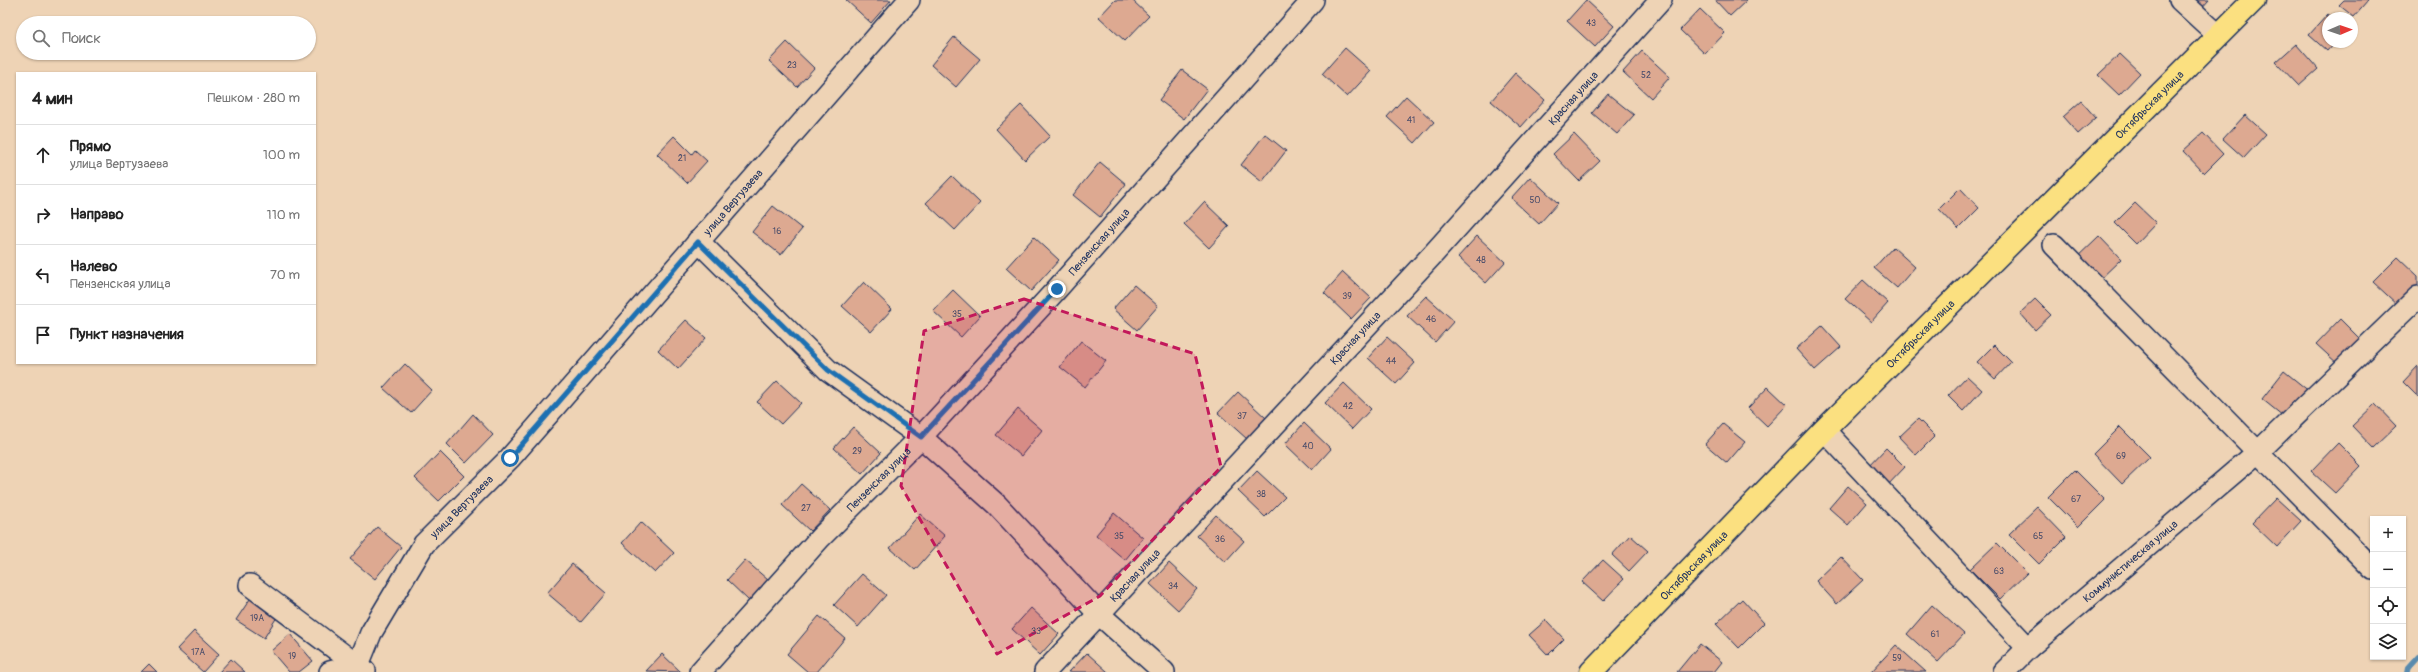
<!DOCTYPE html>
<html lang="ru">
<head>
<meta charset="utf-8">
<style>
	:root { --surface:#fff; --page:#f2f2f2; --text:#222; --muted:#767676; --line:#e0e0e0 }
	body { margin:0; font-family:Pangolin,sans-serif; background:var(--page); color:var(--text) }
	.controls { position:absolute; right:12px; bottom:12px; display:grid; overflow:hidden; border-radius:0px; box-shadow:0 1px 3px #0004 }
	.controls button { width:36px; height:36px; display:grid; place-items:center; padding:0; border:0; border-bottom:1px solid var(--line); background:var(--surface); color:var(--text); font:20px sans-serif }
	.compass { position:absolute; left:2322px; top:12px; width:36px; height:36px; border-radius:50%; background:var(--surface); box-shadow:0 1px 3px #0004; rotate:88deg }
	.stop { position:absolute; width:12px; height:12px; margin:-9px; border:3px solid #1f6fb2; border-radius:50%; background:#fff }
	.stop.end { background:#1f6fb2; border-color:#fff; box-shadow:0 1px 4px #0008 }
	.list { margin:0; padding:0; list-style:none }
	h2 { display:flex; justify-content:space-between; align-items:center; height:52px; margin:0; padding:0 16px; font-size:17px }
	h2 small { font-size:13px; font-weight:400; color:var(--muted) }
	.list li { display:grid; grid-template-columns:26px 1fr auto; gap:12px; align-items:center; box-sizing:border-box; height:60px; padding:0 16px; border-top:1px solid var(--line) }
	.list b { display:block; font-size:15px; white-space:nowrap }
	.list p { margin:0; font-size:13px; white-space:nowrap; color:var(--muted) }
	.list em { font-size:13px; font-style:normal; color:var(--muted) }
	.icon { flex:none; width:22px; height:22px; fill:none; stroke:currentColor; stroke-width:2; stroke-linecap:round; stroke-linejoin:round }
	.map { position:relative; flex:none; width:2418px; height:672px; overflow:hidden }
	.search { position:absolute; background:var(--surface); box-shadow:0 1px 3px #0004; left:16px; top:16px; width:300px; height:44px; display:flex; align-items:center; gap:10px; box-sizing:border-box; padding:0 14px; border-radius:22px; color:var(--muted); font-size:15px }
	.panel { position:absolute; background:var(--surface); box-shadow:0 1px 3px #0004; left:16px; top:72px; width:300px; height:292px; border-radius:0px }
	.map>svg:first-child { display:block }
	.lines { fill:none; stroke-linecap:round; stroke-linejoin:round }
	.stream { stroke:#588aad; stroke-width:5.5 }
	.building { fill:#dda991; stroke:#1b2f5e }
	.minor-casing { stroke:#1b2f5e; stroke-width:24 }
	.major-casing { stroke:#1b2f5e; stroke-width:25 }
	.minor { stroke:#eed3b5; stroke-width:21 }
	.major { stroke:#fbe080; stroke-width:22 }
	.route { stroke:#1f6fb2; stroke-width:5 }
	.marked { fill:#c2185b; fill-opacity:0.2; stroke:#c2185b; stroke-width:3; stroke-dasharray:8 5; stroke-linejoin:round }
	.labels { text-anchor:middle; dominant-baseline:central; stroke-width:3.5; stroke-linejoin:round; paint-order:stroke }
	.number-label { font-size:9px; fill:#4c4e6b }
	.street-label { font-size:11px; fill:#1b2f5e; stroke:#eed3b5 }
</style>
</head>
<body>
<div class="map">
<svg width="2418" height="672" viewBox="0 0 2418 672">
	<rect width="100%" height="100%" fill="#eed3b5"/>
	<filter id="ink" filterUnits="userSpaceOnUse"><feTurbulence type="fractalNoise" baseFrequency=".025" numOctaves="2"/><feDisplacementMap in="SourceGraphic" scale="8" xChannelSelector="R" yChannelSelector="G"/><feConvolveMatrix kernelMatrix="1 2 1 2 8 2 1 2 1" color-interpolation-filters="sRGB"/></filter>
	<g filter="url(#ink)">
		<g class="lines">
			<path class="stream" d="M 2408,672 L 2409,667 L 2418,657"/>
		</g>
		<path class="building" d="M 846,0 L 891,0 L 871,23 Z
			M 1115,0 L 1132,0 L 1149,16 L 1125,41 L 1099,17 Z
			M 1586,0 L 1614,26 L 1595,47 L 1567,21 Z
			M 1715,0 L 1747,0 L 1730,16 Z
			M 2190,0 L 2209,0 L 2200,10 Z
			M 2344,0 L 2367,0 L 2368,1 L 2354,17 L 2339,5 Z
			M 1700,9 L 1725,33 L 1705,54 L 1680,30 Z
			M 2328,14 L 2333,18 L 2328,18 L 2328,42 L 2335,42 L 2327,51 L 2309,35 Z
			M 954,37 L 980,59 L 956,87 L 931,65 Z
			M 787,42 L 814,68 L 797,87 L 769,61 Z
			M 2296,44 L 2318,69 L 2299,86 L 2276,62 Z
			M 1345,48 L 1371,71 L 1347,97 L 1322,74 Z
			M 1642,51 L 1670,77 L 1651,98 L 1623,72 Z
			M 2120,54 L 2140,73 L 2119,95 L 2098,75 Z
			M 1182,70 L 1207,89 L 1184,119 L 1159,100 Z
			M 1515,73 L 1545,100 L 1521,127 L 1491,101 Z
			M 1608,94 L 1634,115 L 1617,134 L 1592,113 Z
			M 1406,96 L 1434,122 L 1415,143 L 1387,117 Z
			M 2081,101 L 2096,118 L 2078,134 L 2063,117 Z
			M 1021,105 L 1050,136 L 1025,160 L 996,129 Z
			M 2245,115 L 2266,134 L 2244,158 L 2223,139 Z
			M 2203,133 L 2223,154 L 2204,173 L 2183,151 Z
			M 1265,134 L 1286,151 L 1262,182 L 1241,165 Z
			M 1574,134 L 1600,161 L 1579,181 L 1553,154 Z
			M 674,136 L 692,154 L 695,150 L 707,161 L 687,183 L 657,154 Z
			M 1100,162 L 1126,184 L 1100,217 L 1073,195 Z
			M 952,176 L 980,203 L 955,230 L 926,203 Z
			M 1530,177 L 1558,203 L 1539,224 L 1511,198 Z
			M 1960,188 L 1979,208 L 1958,229 L 1939,209 Z
			M 1204,202 L 1229,226 L 1209,248 L 1184,224 Z
			M 2135,203 L 2156,223 L 2136,244 L 2115,223 Z
			M 773,206 L 802,229 L 781,255 L 752,232 Z
			M 1477,236 L 1505,262 L 1486,283 L 1458,257 Z
			M 2099,236 L 2121,259 L 2095,284 L 2073,261 Z
			M 1034,237 L 1059,260 L 1031,291 L 1006,268 Z
			M 1893,247 L 1915,267 L 1897,288 L 1874,268 Z
			M 2398,257 L 2418,276 L 2418,288 L 2400,307 L 2373,282 Z
			M 1343,272 L 1371,298 L 1351,319 L 1324,293 Z
			M 1863,280 L 1888,303 L 1871,322 L 1845,299 Z
			M 864,282 L 892,309 L 871,332 L 842,306 Z
			M 1134,285 L 1158,306 L 1137,330 L 1113,309 Z
			M 953,290 L 980,316 L 961,337 L 933,311 Z
			M 1426,296 L 1454,321 L 1435,342 L 1407,316 Z
			M 2035,299 L 2051,315 L 2035,330 L 2020,313 Z
			M 2340,319 L 2362,341 L 2339,365 L 2316,344 Z
			M 686,320 L 706,338 L 678,369 L 658,350 Z
			M 1822,326 L 1841,347 L 1815,370 L 1796,349 Z
			M 1387,337 L 1415,363 L 1396,384 L 1368,358 Z
			M 1081,341 L 1106,361 L 1085,387 L 1060,367 Z
			M 1994,345 L 2011,362 L 1995,379 L 1977,362 Z
			M 405,364 L 432,390 L 411,413 L 383,388 Z
			M 2418,366 L 2418,397 L 2403,382 Z
			M 2284,371 L 2310,392 L 2288,420 L 2262,399 Z
			M 1967,376 L 1982,390 L 1963,411 L 1948,396 Z
			M 777,381 L 801,403 L 781,424 L 757,402 Z
			M 1344,383 L 1371,409 L 1352,429 L 1325,403 Z
			M 1768,387 L 1787,405 L 1767,426 L 1748,408 Z
			M 1238,392 L 1266,418 L 1247,439 L 1218,413 Z
			M 2375,404 L 2396,426 L 2373,448 L 2352,426 Z
			M 1018,409 L 1042,430 L 1021,456 L 996,435 Z
			M 473,414 L 493,435 L 466,463 L 447,444 Z
			M 1918,419 L 1935,436 L 1916,455 L 1899,437 Z
			M 1304,423 L 1331,449 L 1312,470 L 1285,444 Z
			M 1723,424 L 1745,442 L 1727,463 L 1705,444 Z
			M 853,427 L 881,453 L 862,474 L 834,448 Z
			M 2120,427 L 2150,457 L 2122,484 L 2093,454 Z
			M 2338,443 L 2361,466 L 2335,493 L 2311,471 Z
			M 1886,448 L 1905,467 L 1886,487 L 1867,468 Z
			M 440,452 L 464,476 L 439,501 L 415,478 Z
			M 2075,470 L 2105,500 L 2078,527 L 2048,497 Z
			M 1257,471 L 1285,497 L 1265,517 L 1238,491 Z
			M 801,484 L 830,510 L 810,531 L 782,505 Z
			M 1848,486 L 1867,503 L 1848,525 L 1829,508 Z
			M 2276,498 L 2301,521 L 2277,547 L 2252,523 Z
			M 2037,507 L 2066,537 L 2039,564 L 2009,534 Z
			M 1114,513 L 1143,538 L 1125,560 L 1096,535 Z
			M 920,514 L 945,536 L 915,570 L 890,548 Z
			M 1216,515 L 1244,541 L 1225,562 L 1197,536 Z
			M 641,522 L 674,553 L 655,573 L 622,543 Z
			M 377,527 L 401,547 L 375,579 L 350,559 Z
			M 1630,535 L 1648,551 L 1629,571 L 1612,555 Z
			M 1997,543 L 2027,573 L 2000,599 L 1970,569 Z
			M 1841,557 L 1863,580 L 1837,604 L 1816,581 Z
			M 745,560 L 768,580 L 749,601 L 727,580 Z
			M 1603,560 L 1624,579 L 1603,601 L 1582,582 Z
			M 1169,563 L 1197,589 L 1178,610 L 1150,584 Z
			M 572,564 L 606,593 L 581,622 L 547,593 Z
			M 862,574 L 886,595 L 858,627 L 834,605 Z
			M 250,599 L 277,617 L 264,638 L 236,620 Z
			M 1742,599 L 1764,623 L 1739,648 L 1716,624 Z
			M 1932,605 L 1964,634 L 1938,662 L 1907,634 Z
			M 1031,608 L 1059,634 L 1040,655 L 1012,629 Z
			M 819,616 L 845,638 L 817,672 L 808,672 L 787,654 Z
			M 1546,620 L 1564,639 L 1548,655 L 1529,635 Z
			M 194,631 L 219,654 L 203,672 L 177,649 Z
			M 290,634 L 313,661 L 299,672 L 289,672 L 271,651 Z
			M 1700,644 L 1722,662 L 1714,672 L 1677,672 Z
			M 1896,645 L 1926,672 L 1871,672 Z
			M 1087,653 L 1108,672 L 1069,672 Z
			M 662,654 L 681,672 L 646,671 Z
			M 231,659 L 245,672 L 219,672 Z
			M 149,664 L 157,672 L 141,672 Z"/>
		<g class="lines">
			<g class="minor-casing">
				<g id="minor">
					<path d="M 2180,0 L 2218,35"/>
					<path d="M 698,241 L 828,370 L 921,437 L 997,505 L 1099,614 L 1164,672"/>
					<path d="M 2054,245 L 2373,569"/>
					<path d="M 1824,430 L 2028,648"/>
					<path d="M 250,585 L 365,671"/>
					<path id="s1" d="M 330,672 L 358,665 L 371,633 L 424,544 L 510,458 L 909,0"/>
					<path id="s2" d="M 700,672 L 820,538 L 921,437 L 1057,289 L 1313,0"/>
					<path id="s3" d="M 1045,672 L 1435,252 L 1661,0"/>
					<path id="s4" d="M 2004,672 L 2028,648 L 2258,452 L 2418,297"/>
				</g>
			</g>
			<g class="major-casing">
				<g id="major">
					<path id="s5" d="M 1591,672 L 1824,430 L 2254,0"/>
				</g>
			</g>
			<use href="#minor" class="minor"/>
			<use href="#major" class="major"/>
		</g>
	</g>
	<g class="lines" filter="url(#ink)">
		<path class="route" d="M 510,458 L 698,242 L 828,370 L 921,437 L 1057,289"/>
	</g>
	<path class="marked" d="M 1024,299 L 1195,354 L 1221,467 L 1100,596 L 997,654 L 901,486 L 924,331 Z"/>
	<g class="labels">
		<g class="number-label">
			<text x="1591" y="23">43</text>
			<text x="792" y="65">23</text>
			<text x="1646" y="75">52</text>
			<text x="1411" y="120">41</text>
			<text x="682" y="158">21</text>
			<text x="1535" y="200">50</text>
			<text x="777" y="231">16</text>
			<text x="1481" y="260">48</text>
			<text x="1347" y="296">39</text>
			<text x="957" y="314">35</text>
			<text x="1431" y="319">46</text>
			<text x="1391" y="361">44</text>
			<text x="1348" y="406">42</text>
			<text x="1242" y="416">37</text>
			<text x="1308" y="446">40</text>
			<text x="857" y="451">29</text>
			<text x="2121" y="456">69</text>
			<text x="1261" y="494">38</text>
			<text x="2076" y="499">67</text>
			<text x="806" y="508">27</text>
			<text x="1119" y="536">35</text>
			<text x="2038" y="536">65</text>
			<text x="1220" y="539">36</text>
			<text x="1999" y="571">63</text>
			<text x="1173" y="586">34</text>
			<text x="257" y="618">19А</text>
			<text x="1036" y="631">33</text>
			<text x="1935" y="634">61</text>
			<text x="198" y="652">17А</text>
			<text x="292" y="656">19</text>
			<text x="1897" y="658">59</text>
		</g>
		<g class="street-label">
			<text stroke="none"><textPath href="#s3" startOffset="780">Красная улица</textPath></text>
			<text stroke="none"><textPath href="#s5" startOffset="796">Октябрьская улица</textPath></text>
			<text stroke="none"><textPath href="#s1" startOffset="628">улица Вертузаева</textPath></text>
			<text stroke="none"><textPath href="#s2" startOffset="587">Пензенская улица</textPath></text>
			<text stroke="none"><textPath href="#s5" startOffset="472">Октябрьская улица</textPath></text>
			<text stroke="none"><textPath href="#s3" startOffset="456">Красная улица</textPath></text>
			<text stroke="none"><textPath href="#s2" startOffset="263">Пензенская улица</textPath></text>
			<text stroke="none"><textPath href="#s1" startOffset="220">улица Вертузаева</textPath></text>
			<text stroke="none"><textPath href="#s4" startOffset="168">Коммунистическая улица</textPath></text>
			<text stroke="none"><textPath href="#s5" startOffset="148">Октябрьская улица</textPath></text>
			<text stroke="none"><textPath href="#s3" startOffset="132">Красная улица</textPath></text>
		</g>
	</g>
</svg>
<div class="controls">
<button>+</button>
<button>−</button>
<button><svg class="icon" aria-label="locate" viewBox="0 0 24 24"><circle cx="12" cy="12" r="6"/><path d="M12 2v4M12 18v4M2 12h4M18 12h4"/></svg></button>
<button><svg class="icon" aria-label="layers" viewBox="0 0 24 24"><path d="M12 4l9 5-9 5-9-5zM3 14l9 5 9-5"/></svg></button>
</div>
<svg class="compass" viewBox="-18 -18 36 36"><path d="M0-13l5 13h-10z" fill="#e53935"/><path d="M0 13l5-13h-10z" fill="#767676"/></svg>
<div class="stop" style="left:510px;top:458px"></div>
<div class="stop end" style="left:1057px;top:289px"></div>
<div class="search"><svg class="icon" aria-label="search" viewBox="0 0 24 24"><circle cx="10" cy="10" r="6"/><path d="M15 15l6 6"/></svg>Поиск</div>
<section class="panel">
<h2>4 мин<small>Пешком · 280 m</small></h2>
<ul class="list">
<li><svg class="icon" aria-label="ahead" viewBox="0 0 24 24"><path d="M12 20V5M6 11l6-6 6 6"/></svg><div><b>Прямо</b><p>улица Вертузаева</p></div><em>100 m</em></li>
<li><svg class="icon" aria-label="right" viewBox="0 0 24 24"><path d="M7 20v-9h11M14 6l5 5-5 5"/></svg><div><b>Направо</b></div><em>110 m</em></li>
<li><svg class="icon" aria-label="left" viewBox="0 0 24 24"><path d="M17 20v-9H6M10 6l-5 5 5 5"/></svg><div><b>Налево</b><p>Пензенская улица</p></div><em>70 m</em></li>
<li><svg class="icon" aria-label="arrive" viewBox="0 0 24 24"><path d="M6 21V4h12l-3 4 3 4H6"/></svg><div><b>Пункт назначения</b></div></li>
</ul>
</section>
</div>
</body>
</html>
